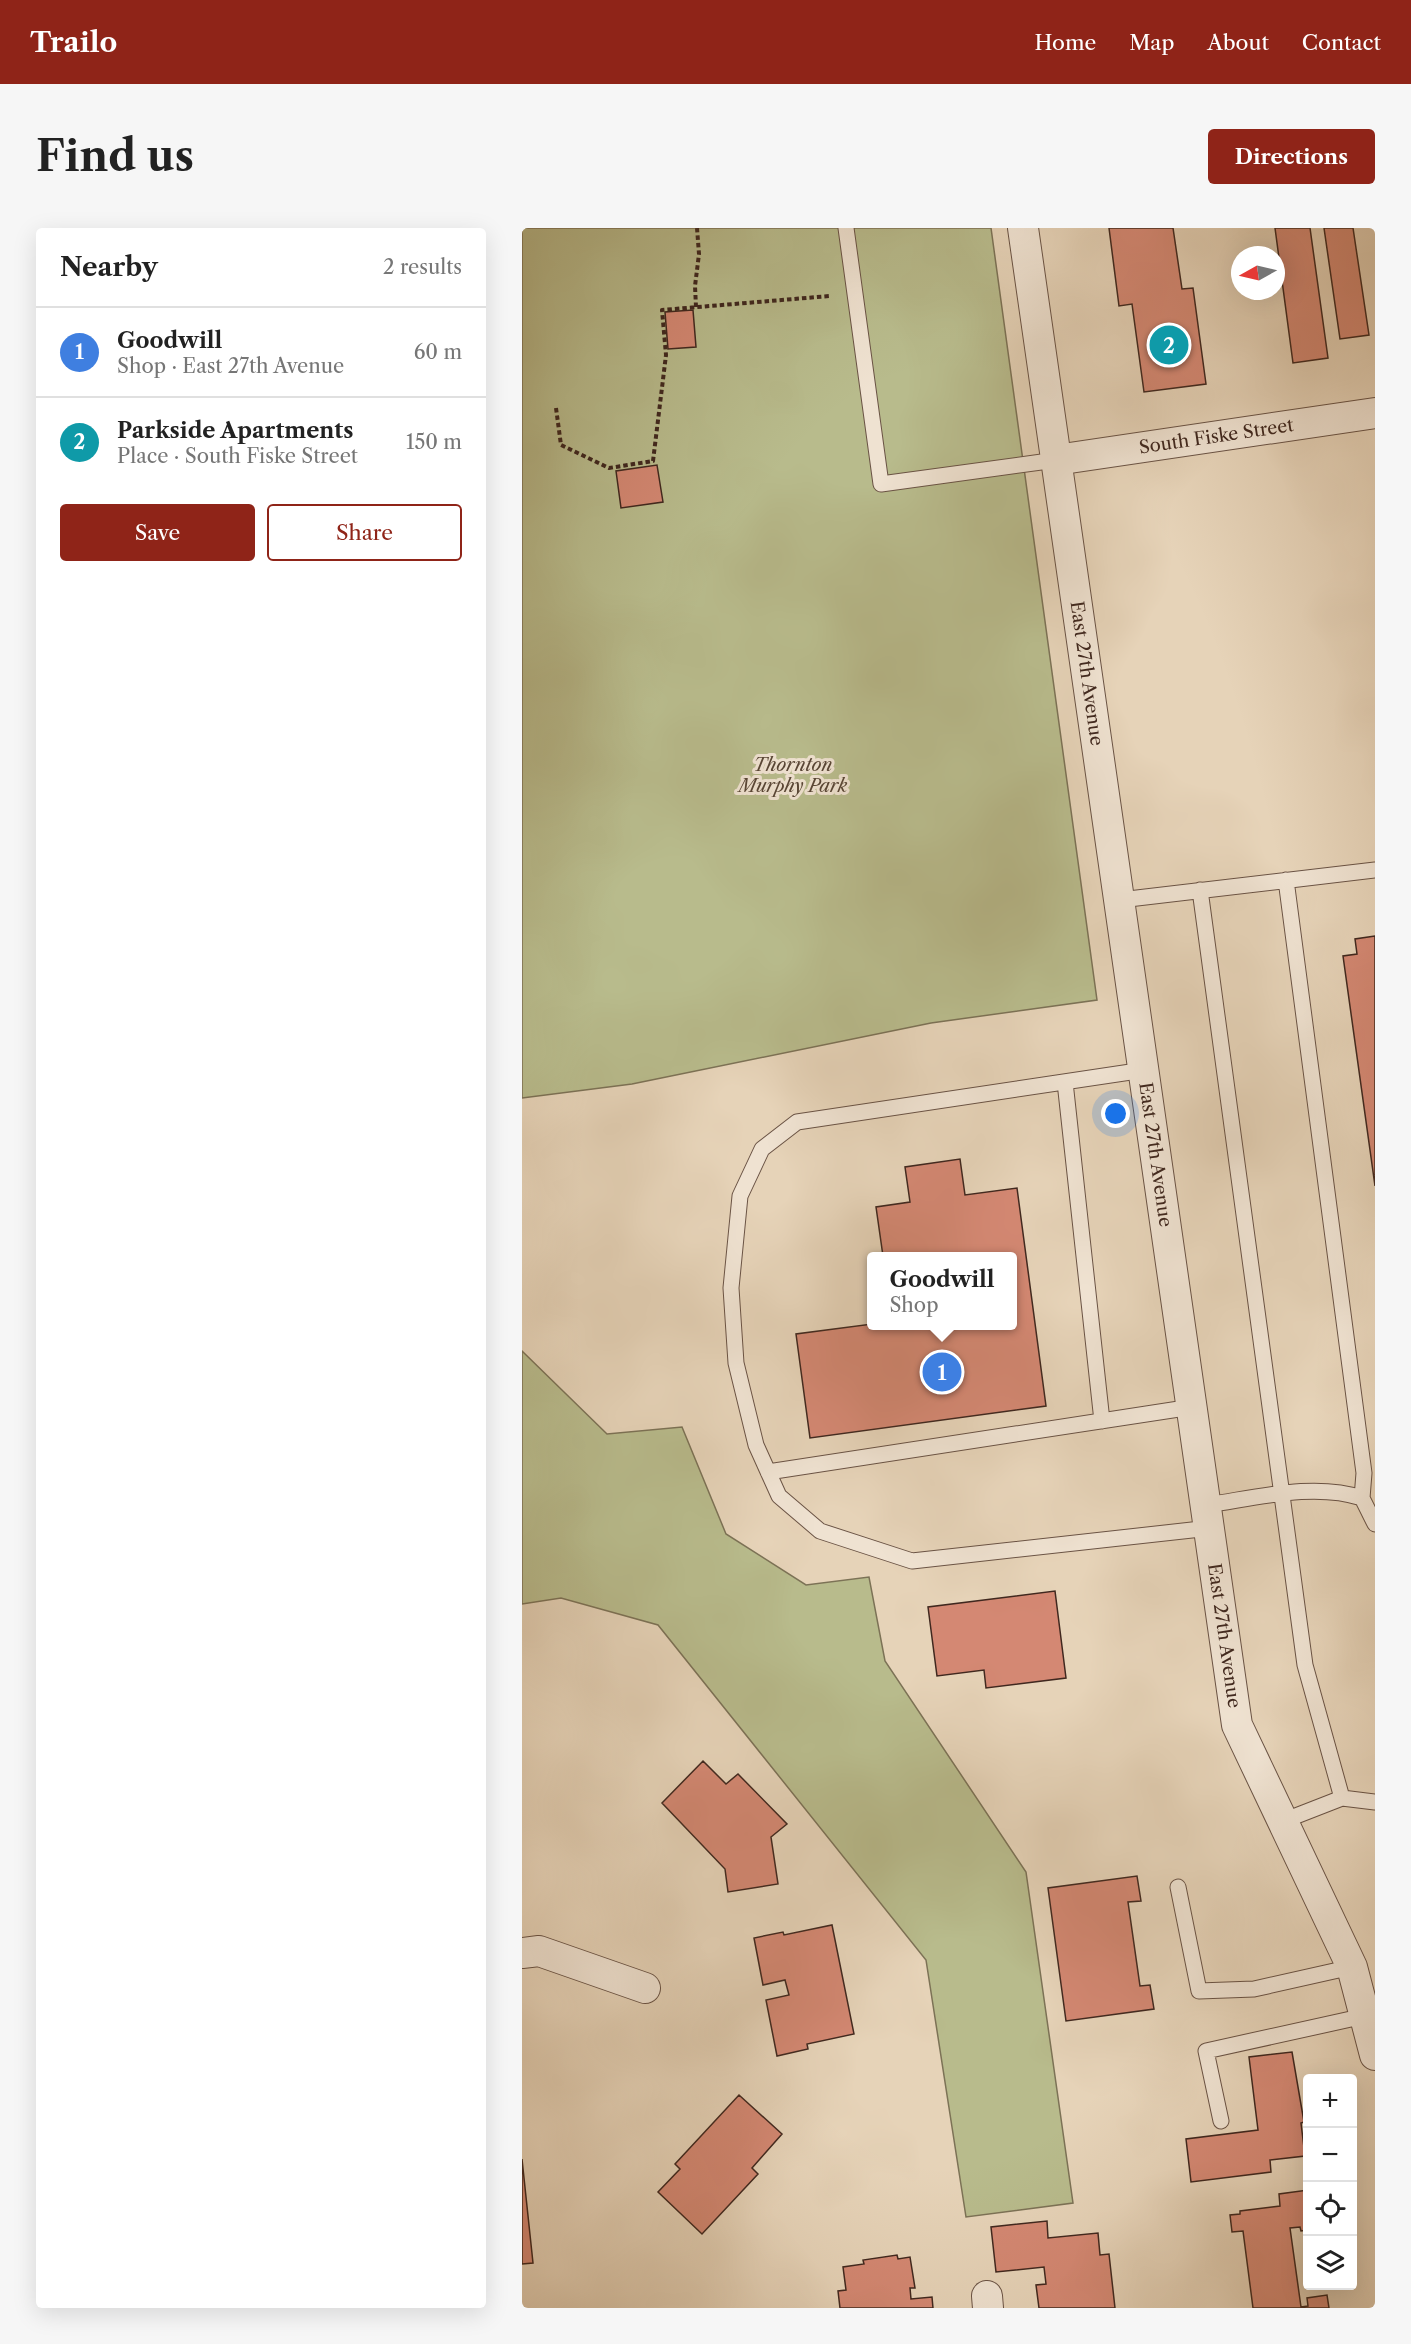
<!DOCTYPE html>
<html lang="en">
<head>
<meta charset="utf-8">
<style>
	:root { --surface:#fff; --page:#f6f6f6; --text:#222; --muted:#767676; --line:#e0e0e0; --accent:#8f2418 }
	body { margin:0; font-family:"Libre Caslon Text",serif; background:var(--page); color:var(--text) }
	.controls { position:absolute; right:18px; bottom:18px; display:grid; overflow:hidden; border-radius:6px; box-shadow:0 6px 24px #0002 }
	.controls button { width:54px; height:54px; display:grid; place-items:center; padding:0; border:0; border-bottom:2px solid var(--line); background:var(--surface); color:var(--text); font:30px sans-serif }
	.compass { position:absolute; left:709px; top:18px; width:54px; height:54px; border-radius:50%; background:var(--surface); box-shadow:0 6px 24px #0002; rotate:262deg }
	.you { position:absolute; left:594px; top:886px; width:21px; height:21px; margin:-15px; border:4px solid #fff; border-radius:50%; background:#1a73e8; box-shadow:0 0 0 9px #1a73e833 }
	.badge { display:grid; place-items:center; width:39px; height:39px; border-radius:50%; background:var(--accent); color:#fff; font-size:20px; font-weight:700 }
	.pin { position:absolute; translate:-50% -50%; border:3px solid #fff; box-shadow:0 2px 6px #0006 }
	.popup { position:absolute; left:345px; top:1024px; width:150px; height:78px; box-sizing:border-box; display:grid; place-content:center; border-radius:6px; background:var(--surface); filter:drop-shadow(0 2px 4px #0005); font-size:20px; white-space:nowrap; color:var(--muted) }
	.popup b { font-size:22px; color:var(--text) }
	.popup::after { content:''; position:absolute; left:50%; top:100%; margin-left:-12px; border:12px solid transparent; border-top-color:var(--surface) }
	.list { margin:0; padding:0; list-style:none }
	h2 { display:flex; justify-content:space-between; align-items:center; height:78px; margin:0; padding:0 24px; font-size:26px }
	h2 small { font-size:20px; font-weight:400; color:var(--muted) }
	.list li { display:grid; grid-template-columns:39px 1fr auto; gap:18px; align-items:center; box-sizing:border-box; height:90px; padding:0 24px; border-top:2px solid var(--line) }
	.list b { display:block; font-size:22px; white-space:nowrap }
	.list p { margin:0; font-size:20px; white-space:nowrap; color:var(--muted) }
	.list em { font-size:20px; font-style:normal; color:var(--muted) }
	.actions { display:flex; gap:12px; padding:18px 24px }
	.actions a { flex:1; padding:14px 0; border:2px solid var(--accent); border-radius:6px; text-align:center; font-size:21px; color:var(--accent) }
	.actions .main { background:var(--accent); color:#fff }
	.icon { flex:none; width:33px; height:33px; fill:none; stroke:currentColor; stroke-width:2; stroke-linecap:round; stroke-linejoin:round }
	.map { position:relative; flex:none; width:853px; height:2080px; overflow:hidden; border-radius:6px }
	header { display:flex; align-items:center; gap:36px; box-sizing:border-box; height:84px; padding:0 30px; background:var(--accent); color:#fff }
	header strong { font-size:28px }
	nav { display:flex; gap:33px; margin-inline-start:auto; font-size:21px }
	.intro { display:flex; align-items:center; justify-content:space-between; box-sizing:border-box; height:144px; padding:0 36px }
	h1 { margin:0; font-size:42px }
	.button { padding:15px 27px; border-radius:6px; background:var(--accent); color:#fff; font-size:21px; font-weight:700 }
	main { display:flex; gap:36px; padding:0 36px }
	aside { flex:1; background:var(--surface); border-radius:6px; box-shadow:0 6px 24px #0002 }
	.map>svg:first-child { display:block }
	.green { fill:#b8bb8c; stroke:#7c7256; stroke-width:1.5 }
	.building { fill:#d48873; stroke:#40281f; stroke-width:1.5 }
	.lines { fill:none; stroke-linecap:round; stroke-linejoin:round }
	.service-casing { stroke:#6a5345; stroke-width:17 }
	.minor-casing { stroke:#6a5345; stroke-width:32 }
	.path { stroke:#40281f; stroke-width:4; stroke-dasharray:4.5 3; stroke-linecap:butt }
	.service { stroke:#efe2d1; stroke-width:15 }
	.minor { stroke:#efe2d1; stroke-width:30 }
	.labels { text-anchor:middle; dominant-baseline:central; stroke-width:6; stroke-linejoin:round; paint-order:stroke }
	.street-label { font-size:18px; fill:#40281f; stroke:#efe2d1 }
	.park-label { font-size:18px; font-style:italic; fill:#584535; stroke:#efe2d1 }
</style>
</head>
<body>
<header>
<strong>Trailo</strong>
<nav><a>Home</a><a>Map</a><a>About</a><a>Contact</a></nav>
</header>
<div class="intro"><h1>Find us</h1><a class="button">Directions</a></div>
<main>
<aside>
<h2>Nearby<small>2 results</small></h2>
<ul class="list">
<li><span class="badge" style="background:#3f7fe0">1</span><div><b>Goodwill</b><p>Shop · East 27th Avenue</p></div><em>60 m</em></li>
<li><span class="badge" style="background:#0f9aa8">2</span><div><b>Parkside Apartments</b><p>Place · South Fiske Street</p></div><em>150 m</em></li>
</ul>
<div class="actions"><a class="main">Save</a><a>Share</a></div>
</aside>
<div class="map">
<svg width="853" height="2080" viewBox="0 0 853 2080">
	<rect width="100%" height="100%" fill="#e6d3b8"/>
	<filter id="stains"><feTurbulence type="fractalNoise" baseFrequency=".00333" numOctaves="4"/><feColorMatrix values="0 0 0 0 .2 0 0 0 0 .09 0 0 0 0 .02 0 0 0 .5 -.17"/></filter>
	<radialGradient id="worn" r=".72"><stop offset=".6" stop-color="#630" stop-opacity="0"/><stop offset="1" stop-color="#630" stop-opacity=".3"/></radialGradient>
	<path class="green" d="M 0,0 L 469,0 L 575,772 L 409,795 L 110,856 L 0,870 Z
		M 0,1123 L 85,1206 L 160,1199 L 204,1306 L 284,1357 L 347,1349 L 363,1433 L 504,1644 L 551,1975 L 444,1989 L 404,1732 L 136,1397 L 39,1370 L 0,1376 Z"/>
	<path class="building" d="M 587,0 L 651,0 L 660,61 L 671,60 L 684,156 L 622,164 L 610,76 L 597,78 Z
		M 753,0 L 788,0 L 806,130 L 771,135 Z
		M 802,0 L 831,0 L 847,107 L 818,111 Z
		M 171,82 L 174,119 L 146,121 L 143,84 Z
		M 135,237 L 141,274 L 99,280 L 94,243 Z
		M 853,708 L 853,958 L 821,728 L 835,726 L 833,711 Z
		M 438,931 L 443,967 L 495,960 L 524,1178 L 288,1210 L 274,1106 L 350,1096 L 350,1098 L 490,1098 L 490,1028 L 361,1028 L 354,979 L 388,974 L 383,939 Z
		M 533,1363 L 544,1450 L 464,1460 L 462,1442 L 415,1448 L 406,1379 Z
		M 181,1533 L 204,1556 L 216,1546 L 265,1596 L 249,1609 L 256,1656 L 206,1664 L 203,1641 L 140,1575 Z
		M 615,1648 L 619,1673 L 606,1674 L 618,1758 L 628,1757 L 632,1781 L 544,1793 L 526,1660 Z
		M 310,1697 L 332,1806 L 285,1816 L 286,1821 L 255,1828 L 244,1772 L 267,1767 L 263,1752 L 241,1757 L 232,1710 L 261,1704 L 262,1707 Z
		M 770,1824 L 782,1894 L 779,1895 L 783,1928 L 748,1932 L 749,1944 L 669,1954 L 664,1911 L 736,1902 L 727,1829 Z
		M 217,1867 L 260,1906 L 230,1940 L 236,1946 L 180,2006 L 136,1964 L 158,1941 L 153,1936 Z
		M 0,1931 L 11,2035 L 0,2036 Z
		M 786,1962 L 786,2002 L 779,2003 L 778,1999 L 768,2000 L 779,2079 L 786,2078 L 785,2070 L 805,2067 L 807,2080 L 731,2080 L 721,2003 L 710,2004 L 708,1987 L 718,1986 L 718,1983 L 758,1978 L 757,1966 Z
		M 525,1993 L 526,2010 L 576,2005 L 578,2027 L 587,2026 L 593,2080 L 517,2080 L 514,2057 L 524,2056 L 522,2039 L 474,2044 L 469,1999 Z
		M 375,2027 L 376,2031 L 388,2029 L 393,2060 L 388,2060 L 389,2071 L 410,2069 L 411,2080 L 318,2080 L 316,2063 L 324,2062 L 321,2039 L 342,2036 L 341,2032 Z"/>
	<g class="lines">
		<g class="service-casing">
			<path id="service" d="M 324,0 L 359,256 L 534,232
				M 764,652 L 842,1245 L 840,1270
				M 678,662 L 783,1437 L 820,1570
				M 598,672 L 853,642
				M 622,842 L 275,894 L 240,921 L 218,968 L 209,1060 L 214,1135 L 234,1217 L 257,1268 L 298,1303 L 390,1333 L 688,1300
				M 543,854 L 580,1193
				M 246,1244 L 670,1179
				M 684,1277 C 734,1270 792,1254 840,1270 L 853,1296
				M 761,1593 L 820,1570 L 853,1574
				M 656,1659 L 677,1763 L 732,1761 L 830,1739
				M 699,1893 L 684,1823 L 847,1787"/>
		</g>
		<g class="minor-casing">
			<g id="minor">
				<path id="s1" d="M 501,0 L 715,1497 L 830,1739 L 853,1827"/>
				<path id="s2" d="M 534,232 L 853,185"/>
				<path d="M 0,1725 L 17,1723 L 123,1760"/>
				<path d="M 465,2068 L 466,2080"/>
			</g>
		</g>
		<path class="path" d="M 174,79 L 173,58 L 177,26 L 175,0
			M 34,180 L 39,217 L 87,240 L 131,233 L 144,127 L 140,82 L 308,68"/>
		<use href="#service" class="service"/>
		<use href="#minor" class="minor"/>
	</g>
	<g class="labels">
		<g class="street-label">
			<text stroke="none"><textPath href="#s2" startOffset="162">South Fiske Street</textPath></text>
			<text stroke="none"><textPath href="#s1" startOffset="450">East 27th Avenue</textPath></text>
			<text stroke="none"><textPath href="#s1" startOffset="936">East 27th Avenue</textPath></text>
			<text stroke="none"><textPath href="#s1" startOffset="1422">East 27th Avenue</textPath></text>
		</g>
		<g class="park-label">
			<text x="271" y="537">Thornton<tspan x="271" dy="21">Murphy Park</tspan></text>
		</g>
	</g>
	<rect width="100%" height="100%" filter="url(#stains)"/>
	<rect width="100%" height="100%" fill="url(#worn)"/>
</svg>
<div class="controls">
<button>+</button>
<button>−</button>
<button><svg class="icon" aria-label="locate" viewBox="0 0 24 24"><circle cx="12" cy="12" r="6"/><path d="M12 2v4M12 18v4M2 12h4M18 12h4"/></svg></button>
<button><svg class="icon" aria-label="layers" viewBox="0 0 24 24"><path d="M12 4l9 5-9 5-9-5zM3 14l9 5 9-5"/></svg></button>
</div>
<svg class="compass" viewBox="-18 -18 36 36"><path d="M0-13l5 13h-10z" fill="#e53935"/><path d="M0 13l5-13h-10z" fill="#767676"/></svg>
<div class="you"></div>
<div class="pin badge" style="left:420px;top:1144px;background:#3f7fe0">1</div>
<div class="popup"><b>Goodwill</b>Shop</div>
<div class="pin badge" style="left:647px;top:117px;background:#0f9aa8">2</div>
</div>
</main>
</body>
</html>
